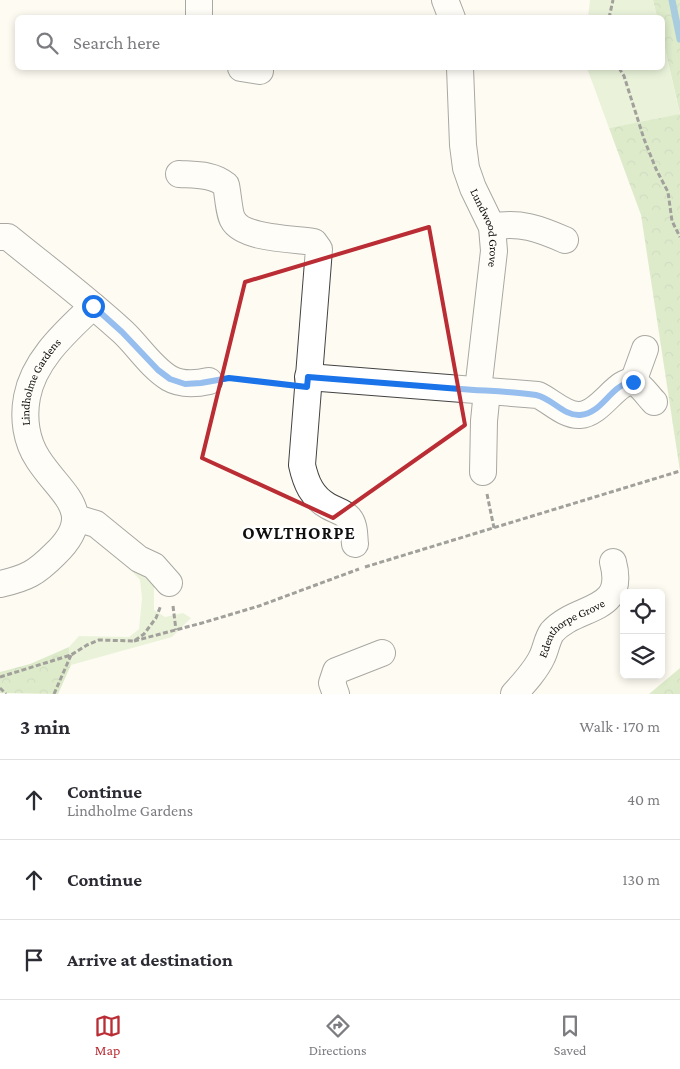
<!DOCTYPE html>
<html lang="en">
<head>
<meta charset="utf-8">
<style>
	:root { --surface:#fff; --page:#f7f7f7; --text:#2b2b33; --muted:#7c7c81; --line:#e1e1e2; --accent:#ba2d34 }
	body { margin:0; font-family:"Crimson Pro",serif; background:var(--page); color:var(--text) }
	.controls { position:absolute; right:15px; bottom:15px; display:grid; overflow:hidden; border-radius:8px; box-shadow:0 2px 8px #0003 }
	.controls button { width:45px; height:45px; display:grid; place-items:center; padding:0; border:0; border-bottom:1px solid var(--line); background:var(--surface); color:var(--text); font:25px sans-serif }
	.stop { position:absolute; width:15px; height:15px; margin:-11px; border:4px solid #1a73e8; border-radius:50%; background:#fff }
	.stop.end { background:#1a73e8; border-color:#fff; box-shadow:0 1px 5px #0008 }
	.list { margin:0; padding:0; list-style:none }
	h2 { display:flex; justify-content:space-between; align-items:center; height:65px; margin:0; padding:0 20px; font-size:21px }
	h2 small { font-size:16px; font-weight:400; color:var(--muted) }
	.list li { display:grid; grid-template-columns:32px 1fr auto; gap:15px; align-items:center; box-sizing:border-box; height:80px; padding:0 20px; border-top:1px solid var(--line) }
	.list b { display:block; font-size:19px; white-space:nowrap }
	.list p { margin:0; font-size:16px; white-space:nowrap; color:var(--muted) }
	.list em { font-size:16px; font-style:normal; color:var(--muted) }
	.icon { flex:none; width:28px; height:28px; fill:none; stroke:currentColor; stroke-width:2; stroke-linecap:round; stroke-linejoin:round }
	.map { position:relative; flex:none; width:680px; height:694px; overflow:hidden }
	.search { position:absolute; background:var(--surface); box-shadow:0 2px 8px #0003; left:15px; right:15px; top:15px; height:55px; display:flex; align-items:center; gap:12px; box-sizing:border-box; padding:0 18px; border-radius:8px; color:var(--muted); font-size:19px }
	.sheet { height:305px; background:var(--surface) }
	nav { display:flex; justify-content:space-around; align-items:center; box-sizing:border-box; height:70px; border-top:1px solid var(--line); background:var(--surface); font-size:14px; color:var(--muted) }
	nav a { display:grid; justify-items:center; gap:2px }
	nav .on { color:var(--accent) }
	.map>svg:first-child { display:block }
	.grass { fill:#d3e8bc }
	.forest { fill:url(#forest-crowns) }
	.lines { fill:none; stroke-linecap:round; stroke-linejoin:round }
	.stream { stroke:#4393c7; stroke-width:7 }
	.minor-casing { stroke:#424242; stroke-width:28 }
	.path { stroke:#313131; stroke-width:3; stroke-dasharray:5 2.5; stroke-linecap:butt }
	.minor { stroke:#fff; stroke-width:26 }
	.route { stroke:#1a73e8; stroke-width:6 }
	.marked { fill:none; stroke:#ba2d34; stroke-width:4; stroke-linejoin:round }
	.labels { text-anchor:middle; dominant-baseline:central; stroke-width:5; stroke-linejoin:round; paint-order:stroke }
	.street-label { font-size:12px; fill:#0f0f0f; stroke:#fff }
	.district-label { font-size:18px; font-weight:bold; letter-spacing:1px; fill:#0f0f0f; stroke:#fff }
</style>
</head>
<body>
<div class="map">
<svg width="680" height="694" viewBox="0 0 680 694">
	<defs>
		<pattern id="forest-crowns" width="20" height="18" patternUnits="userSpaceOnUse" patternTransform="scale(1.25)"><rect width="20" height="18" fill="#b7d89c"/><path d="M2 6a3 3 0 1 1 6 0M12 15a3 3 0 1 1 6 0" fill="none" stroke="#9cb885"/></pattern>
	</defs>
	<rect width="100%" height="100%" fill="#fefcf2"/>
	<path class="grass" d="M 590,0 L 653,0 L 657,17 L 588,18 Z
		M 663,40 L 680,115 L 609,128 L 587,68 L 662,68 Z
		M 116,554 L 154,580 L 154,610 L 165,617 L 183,613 L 191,618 L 172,637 L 71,665 L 69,647 L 79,636 L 129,637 L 139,629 L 142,598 L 140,580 Z"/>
	<path class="forest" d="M 653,0 L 680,0 L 680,471 L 641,215 L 609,128 L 680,114 L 663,40 L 662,18 L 657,17 Z
		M 69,647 L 71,665 L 58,694 L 0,693 L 0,672 L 30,664 Z
		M 680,668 L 680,694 L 649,694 Z"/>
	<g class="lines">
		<path class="stream" d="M 672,0 L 680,39"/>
		<g class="minor-casing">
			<g id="minor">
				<path d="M 199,0 L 199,18"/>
				<path d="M 445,0 L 452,18"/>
				<path d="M 241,68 L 260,71"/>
				<path id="s1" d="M 460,68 L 463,145 L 466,168 L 473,188 L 492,227 L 494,251 L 478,390"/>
				<path d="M 179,174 C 196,175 213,174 226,185 C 228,194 229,214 233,220 C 243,239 295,239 314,242 L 319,249 L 302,465 C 306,483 312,497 328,506 C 335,510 344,512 349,518 C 355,525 354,536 355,544"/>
				<path d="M 492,227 C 519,221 540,229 565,240"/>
				<path d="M 0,237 L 8,237 C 46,268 86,298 123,332 C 138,346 151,367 169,378 C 181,385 196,384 209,381"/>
				<path d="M 308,377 L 538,395 C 551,401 565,416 580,415 C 602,414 618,376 635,383 C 642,386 648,396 654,402"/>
				<path d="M 633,382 L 645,349"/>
				<path d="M 483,472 L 484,421 L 487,391"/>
				<path d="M 76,518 L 96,524 L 139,559 L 154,566 L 169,583"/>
				<path id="s2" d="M 0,584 C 27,578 36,573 55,554 C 99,512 60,494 38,459 C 26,441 23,418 27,397 C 34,359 67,331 93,306"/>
				<path d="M 336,694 L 332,683 L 336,671 L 382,653"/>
				<path id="s3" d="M 514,694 C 524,683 536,670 542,657 C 546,649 547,639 552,632 C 577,604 627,614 613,562"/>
			</g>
		</g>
		<path class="path" d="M 609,18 L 613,0
			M 619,68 L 624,76 L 644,139 L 656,169 L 668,192 L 672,221 L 680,237
			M 232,378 L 286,384
			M 487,494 L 494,528
			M 365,567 L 680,471
			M 173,606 L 176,630
			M 134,641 L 202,623 L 259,606 L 359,569
			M 0,677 L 71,655 L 87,645 L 99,640 L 134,641 L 144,634 L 156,618 L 161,605
			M 0,688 L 6,694
			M 54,694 L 71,655"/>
		<use href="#minor" class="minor"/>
	</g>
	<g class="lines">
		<path class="route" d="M 93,306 L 122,332 L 158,370 L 170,379 L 185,384 L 201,383 L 229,378 L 307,387 L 308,377 C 359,381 409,385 460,389 C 485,391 511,391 536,395 C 552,398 563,416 580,415 C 604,413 610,384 633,382"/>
	</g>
	<path d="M0 0H680V694H0ZM 429,227 L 465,425 L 333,518 L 202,458 L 245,282 Z" fill="#fefcf2" fill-opacity=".55" fill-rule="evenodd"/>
	<path class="marked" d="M 429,227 L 465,425 L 333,518 L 202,458 L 245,282 Z"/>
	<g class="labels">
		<g class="street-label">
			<text stroke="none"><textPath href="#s1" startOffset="164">Lundwood Grove</textPath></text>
			<text stroke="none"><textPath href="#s2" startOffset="260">Lindholme Gardens</textPath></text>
			<text stroke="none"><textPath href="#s3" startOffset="90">Edenthorpe Grove</textPath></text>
		</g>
		<g class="district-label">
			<text x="299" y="533">OWLTHORPE</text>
		</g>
	</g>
</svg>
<div class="controls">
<button><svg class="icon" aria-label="locate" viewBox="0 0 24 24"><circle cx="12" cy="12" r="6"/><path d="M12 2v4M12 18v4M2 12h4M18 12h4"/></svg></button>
<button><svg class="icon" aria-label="layers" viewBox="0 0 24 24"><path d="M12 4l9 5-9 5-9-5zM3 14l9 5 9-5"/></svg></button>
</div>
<div class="stop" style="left:93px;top:306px"></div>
<div class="stop end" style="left:633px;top:382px"></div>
<div class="search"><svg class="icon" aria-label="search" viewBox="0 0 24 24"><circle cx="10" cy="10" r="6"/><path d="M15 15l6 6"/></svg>Search here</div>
</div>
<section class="sheet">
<h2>3 min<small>Walk · 170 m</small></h2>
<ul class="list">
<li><svg class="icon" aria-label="ahead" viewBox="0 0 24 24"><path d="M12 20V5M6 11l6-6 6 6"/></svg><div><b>Continue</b><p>Lindholme Gardens</p></div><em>40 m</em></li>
<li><svg class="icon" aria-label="ahead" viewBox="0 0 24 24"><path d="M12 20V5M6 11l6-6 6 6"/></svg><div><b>Continue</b></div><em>130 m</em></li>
<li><svg class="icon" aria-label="arrive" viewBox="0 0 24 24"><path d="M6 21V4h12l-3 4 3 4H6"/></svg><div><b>Arrive at destination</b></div></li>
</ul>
</section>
<nav>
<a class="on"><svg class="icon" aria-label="map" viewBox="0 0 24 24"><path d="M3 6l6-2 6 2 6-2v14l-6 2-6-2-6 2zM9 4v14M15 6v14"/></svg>Map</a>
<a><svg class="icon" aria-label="directions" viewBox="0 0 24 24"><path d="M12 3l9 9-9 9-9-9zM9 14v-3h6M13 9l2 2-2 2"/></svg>Directions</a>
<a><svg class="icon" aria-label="saved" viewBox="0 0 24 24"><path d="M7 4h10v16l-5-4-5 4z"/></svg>Saved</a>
</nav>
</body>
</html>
